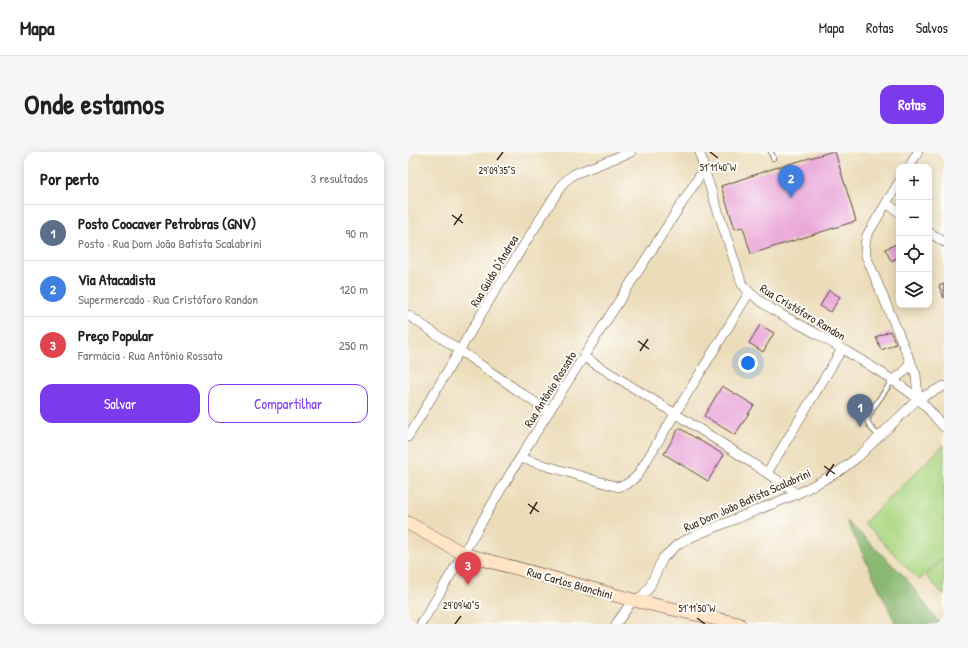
<!DOCTYPE html>
<html lang="pt">
<head>
<meta charset="utf-8">
<style>
	:root { --surface:#fff; --page:#f6f6f6; --text:#202124; --muted:#757577; --line:#e0e0e0; --accent:#7c3aed }
	body { margin:0; font-family:"Patrick Hand",sans-serif; background:var(--page); color:var(--text) }
	.controls { position:absolute; right:12px; top:12px; display:grid; overflow:hidden; border-radius:8px; box-shadow:0 2px 10px #0003 }
	.controls button { width:36px; height:36px; display:grid; place-items:center; padding:0; border:0; border-bottom:1px solid var(--line); background:var(--surface); color:var(--text); font:20px sans-serif }
	.you { position:absolute; left:340px; top:211px; width:14px; height:14px; margin:-10px; border:3px solid #fff; border-radius:50%; background:#1a73e8; box-shadow:0 0 0 6px #1a73e833 }
	.badge { display:grid; place-items:center; width:26px; height:26px; border-radius:50%; background:var(--accent); color:#fff; font-size:13px; font-weight:700 }
	.pin { position:absolute; translate:-50% -33px; filter:drop-shadow(0 1px 2px #0008) }
	.pin::after { content:''; position:absolute; top:21px; width:14px; height:12px; background:inherit; clip-path:polygon(0 0,100% 0,50% 100%) }
	.list { margin:0; padding:0; list-style:none }
	h2 { display:flex; justify-content:space-between; align-items:center; height:52px; margin:0; padding:0 16px; font-size:17px }
	h2 small { font-size:13px; font-weight:400; color:var(--muted) }
	.list li { display:grid; grid-template-columns:26px 1fr auto; gap:12px; align-items:center; box-sizing:border-box; height:56px; padding:0 16px; border-top:1px solid var(--line) }
	.list b { display:block; font-size:15px; white-space:nowrap }
	.list p { margin:0; font-size:13px; white-space:nowrap; color:var(--muted) }
	.list em { font-size:13px; font-style:normal; color:var(--muted) }
	.actions { display:flex; gap:8px; padding:12px 16px }
	.actions a { flex:1; padding:9px 0; border:1px solid var(--accent); border-radius:12px; text-align:center; font-size:14px; color:var(--accent) }
	.actions .main { background:var(--accent); color:#fff }
	.icon { flex:none; width:22px; height:22px; fill:none; stroke:currentColor; stroke-width:2; stroke-linecap:round; stroke-linejoin:round }
	.map { position:relative; flex:none; width:536px; height:472px; overflow:hidden; border-radius:12px }
	header { display:flex; align-items:center; gap:24px; box-sizing:border-box; height:56px; padding:0 20px; background:var(--surface); border-bottom:1px solid var(--line) }
	header strong { font-size:19px }
	nav { display:flex; gap:22px; margin-inline-start:auto; font-size:14px }
	.intro { display:flex; align-items:center; justify-content:space-between; box-sizing:border-box; height:96px; padding:0 24px }
	h1 { margin:0; font-size:28px }
	.button { padding:10px 18px; border-radius:12px; background:var(--accent); color:#fff; font-size:14px; font-weight:700 }
	main { display:flex; gap:24px; padding:0 24px }
	aside { flex:1; background:var(--surface); border-radius:12px; box-shadow:0 2px 10px #0003 }
	.map>svg:first-child { display:block }
	.green { fill:#acd783; stroke:#748050 }
	.forest { fill:#89b871; stroke:#627148 }
	.building { fill:#eaa6da }
	.lines { fill:none; stroke-linecap:round; stroke-linejoin:round }
	.service-casing { stroke:#564535; stroke-width:6 }
	.minor-casing { stroke:#564535; stroke-width:10 }
	.secondary-casing { stroke:#564535; stroke-width:14 }
	.service { stroke:#fff; stroke-width:4.5 }
	.minor { stroke:#fff; stroke-width:9 }
	.secondary { stroke:#ffe4c6; stroke-width:13 }
	.ticks { fill:none; stroke:#3b2a1e; stroke-width:1.5 }
	.labels { text-anchor:middle; dominant-baseline:central; stroke-width:4; stroke-linejoin:round; paint-order:stroke }
	.street-label { font-size:12px; fill:#3b2a1e; stroke:#fdfcf7 }
	.ticks-label { font-size:10px; text-anchor:middle; fill:#3b2a1e; stroke:#fdfcf7; stroke-width:4; stroke-linejoin:round; paint-order:stroke }
</style>
</head>
<body>
<header>
<strong>Mapa</strong>
<nav><a>Mapa</a><a>Rotas</a><a>Salvos</a></nav>
</header>
<div class="intro"><h1>Onde estamos</h1><a class="button">Rotas</a></div>
<main>
<aside>
<h2>Por perto<small>3 resultados</small></h2>
<ul class="list">
<li><span class="badge" style="background:#5c6f8a">1</span><div><b>Posto Coocaver Petrobras (GNV)</b><p>Posto · Rua Dom João Batista Scalabrini</p></div><em>90 m</em></li>
<li><span class="badge" style="background:#3f7fe0">2</span><div><b>Via Atacadista</b><p>Supermercado · Rua Cristóforo Randon</p></div><em>120 m</em></li>
<li><span class="badge" style="background:#e0444e">3</span><div><b>Preço Popular</b><p>Farmácia · Rua Antônio Rossato</p></div><em>250 m</em></li>
</ul>
<div class="actions"><a class="main">Salvar</a><a>Compartilhar</a></div>
</aside>
<div class="map">
<svg width="536" height="472" viewBox="0 0 536 472">
	<rect width="100%" height="100%" fill="#fdfcf7"/>
	<filter id="ink" filterUnits="userSpaceOnUse"><feTurbulence type="fractalNoise" baseFrequency=".025" numOctaves="2"/><feDisplacementMap in="SourceGraphic" scale="8" xChannelSelector="R" yChannelSelector="G"/><feConvolveMatrix kernelMatrix="1 2 1 2 8 2 1 2 1" color-interpolation-filters="sRGB"/></filter>
	<filter id="wash" filterUnits="userSpaceOnUse"><feTurbulence type="fractalNoise" baseFrequency=".012" numOctaves="4" result="noise"/><feDisplacementMap in="SourceGraphic" scale="16" xChannelSelector="R" yChannelSelector="G"/><feGaussianBlur stdDeviation="0.9" result="paint"/><feColorMatrix in="noise" values="0 0 0 0 0 0 0 0 0 0 0 0 0 0 0 0 0 1.4 0 .05"/><feComposite in="paint" operator="in"/></filter>
	<g filter="url(#wash)">
		<rect width="100%" height="100%" fill="#ecddba"/>
		<path class="green" d="M 536,293 L 536,405 L 511,428 L 456,371 Z
			M 536,407 L 536,443 L 518,424 Z"/>
		<path class="forest" d="M 439,369 L 497,425 L 532,472 L 488,472 Z"/>
		<g id="blocks">
			<path class="building" d="M 422,0 L 427,0 L 448,69 L 343,102 L 335,75 L 327,77 L 313,34 L 364,17 Z
				M 491,91 L 491,105 L 483,109 L 477,97 Z
				M 536,132 L 536,146 L 531,134 Z
				M 421,138 L 432,145 L 423,160 L 412,154 Z
				M 352,173 L 366,181 L 355,200 L 341,191 Z
				M 482,179 L 488,192 L 473,198 L 468,185 Z
				M 314,234 L 346,253 L 327,283 L 296,264 Z
				M 271,276 L 316,303 L 300,329 L 256,302 Z"/>
		</g>
	</g>
	<g filter="url(#ink)">
		<use href="#blocks" fill-opacity="0" stroke="#564535" stroke-width="1"/>
		<g class="lines">
			<g class="service-casing">
				<path id="service" d="M 363,0 L 365,6
					M 471,284 L 462,275 L 459,268 L 465,256 L 484,229"/>
			</g>
			<g class="minor-casing">
				<path id="minor" d="M 292,0 L 296,17 L 334,132 C 351,154 387,169 411,183 C 444,203 479,222 509,246 C 519,254 527,266 536,275
					M 501,15 L 510,0
					M 491,30 L 459,83 L 457,92 L 458,104 L 508,223 L 510,247
					M 478,51 L 491,60
					M 521,80 L 536,90
					M 0,163 L 141,260
					M 176,205 C 248,250 320,293 389,342
					M 484,229 L 496,220 L 503,209
					M 0,285 L 90,134 L 155,31 L 166,22 L 223,0
					M 112,306 L 210,335 L 219,332 L 229,324 L 341,141
					M 359,321 L 434,197
					M 13,472 C 47,417 78,361 112,306 C 172,209 234,113 296,17
					M 208,472 L 225,448 L 234,444 L 241,436 L 255,406 L 270,392 L 288,383 L 389,342 L 430,320 L 450,305 L 510,247 L 536,234"/>
			</g>
			<g class="secondary-casing">
				<path id="secondary" d="M 0,371 L 56,402 L 225,448 L 331,472"/>
			</g>
			<use href="#service" class="service"/>
			<use href="#minor" class="minor"/>
			<use href="#secondary" class="secondary"/>
		</g>
	</g>
	<path class="ticks" d="M 302,0 L 310,6M 89,8 L 95,0M 44,63 L 55,71M 46,73 L 54,62M 230,189 L 241,197M 232,199 L 240,187M 416,314 L 427,322M 418,324 L 426,312M 120,352 L 131,360M 122,362 L 129,350M 289,466 L 297,472M 47,472 L 53,464"/>
	<g class="labels">
		<g class="street-label">
			<text transform="translate(86 119) rotate(-59)">Rua Guido D'Andrea</text>
			<text transform="translate(395 160) rotate(31)">Rua Cristóforo Randon</text>
			<text transform="translate(142 237) rotate(-58)">Rua Antônio Rossato</text>
			<text transform="translate(339 348) rotate(-24)">Rua Dom João Batista Scalabrini</text>
			<text transform="translate(162 431) rotate(16)">Rua Carlos Bianchini</text>
		</g>
	</g>
	<g class="ticks-label">
		<text x="310" y="19">51°11'40"W</text>
		<text x="89" y="22">29°09'35"S</text>
		<text x="53" y="457">29°09'40"S</text>
		<text x="289" y="460">51°11'50"W</text>
	</g>
</svg>
<div class="controls">
<button>+</button>
<button>−</button>
<button><svg class="icon" aria-label="locate" viewBox="0 0 24 24"><circle cx="12" cy="12" r="6"/><path d="M12 2v4M12 18v4M2 12h4M18 12h4"/></svg></button>
<button><svg class="icon" aria-label="layers" viewBox="0 0 24 24"><path d="M12 4l9 5-9 5-9-5zM3 14l9 5 9-5"/></svg></button>
</div>
<div class="you"></div>
<div class="pin badge" style="left:452px;top:275px;background:#5c6f8a">1</div>
<div class="pin badge" style="left:383px;top:46px;background:#3f7fe0">2</div>
<div class="pin badge" style="left:60px;top:433px;background:#e0444e">3</div>
</div>
</main>
</body>
</html>
